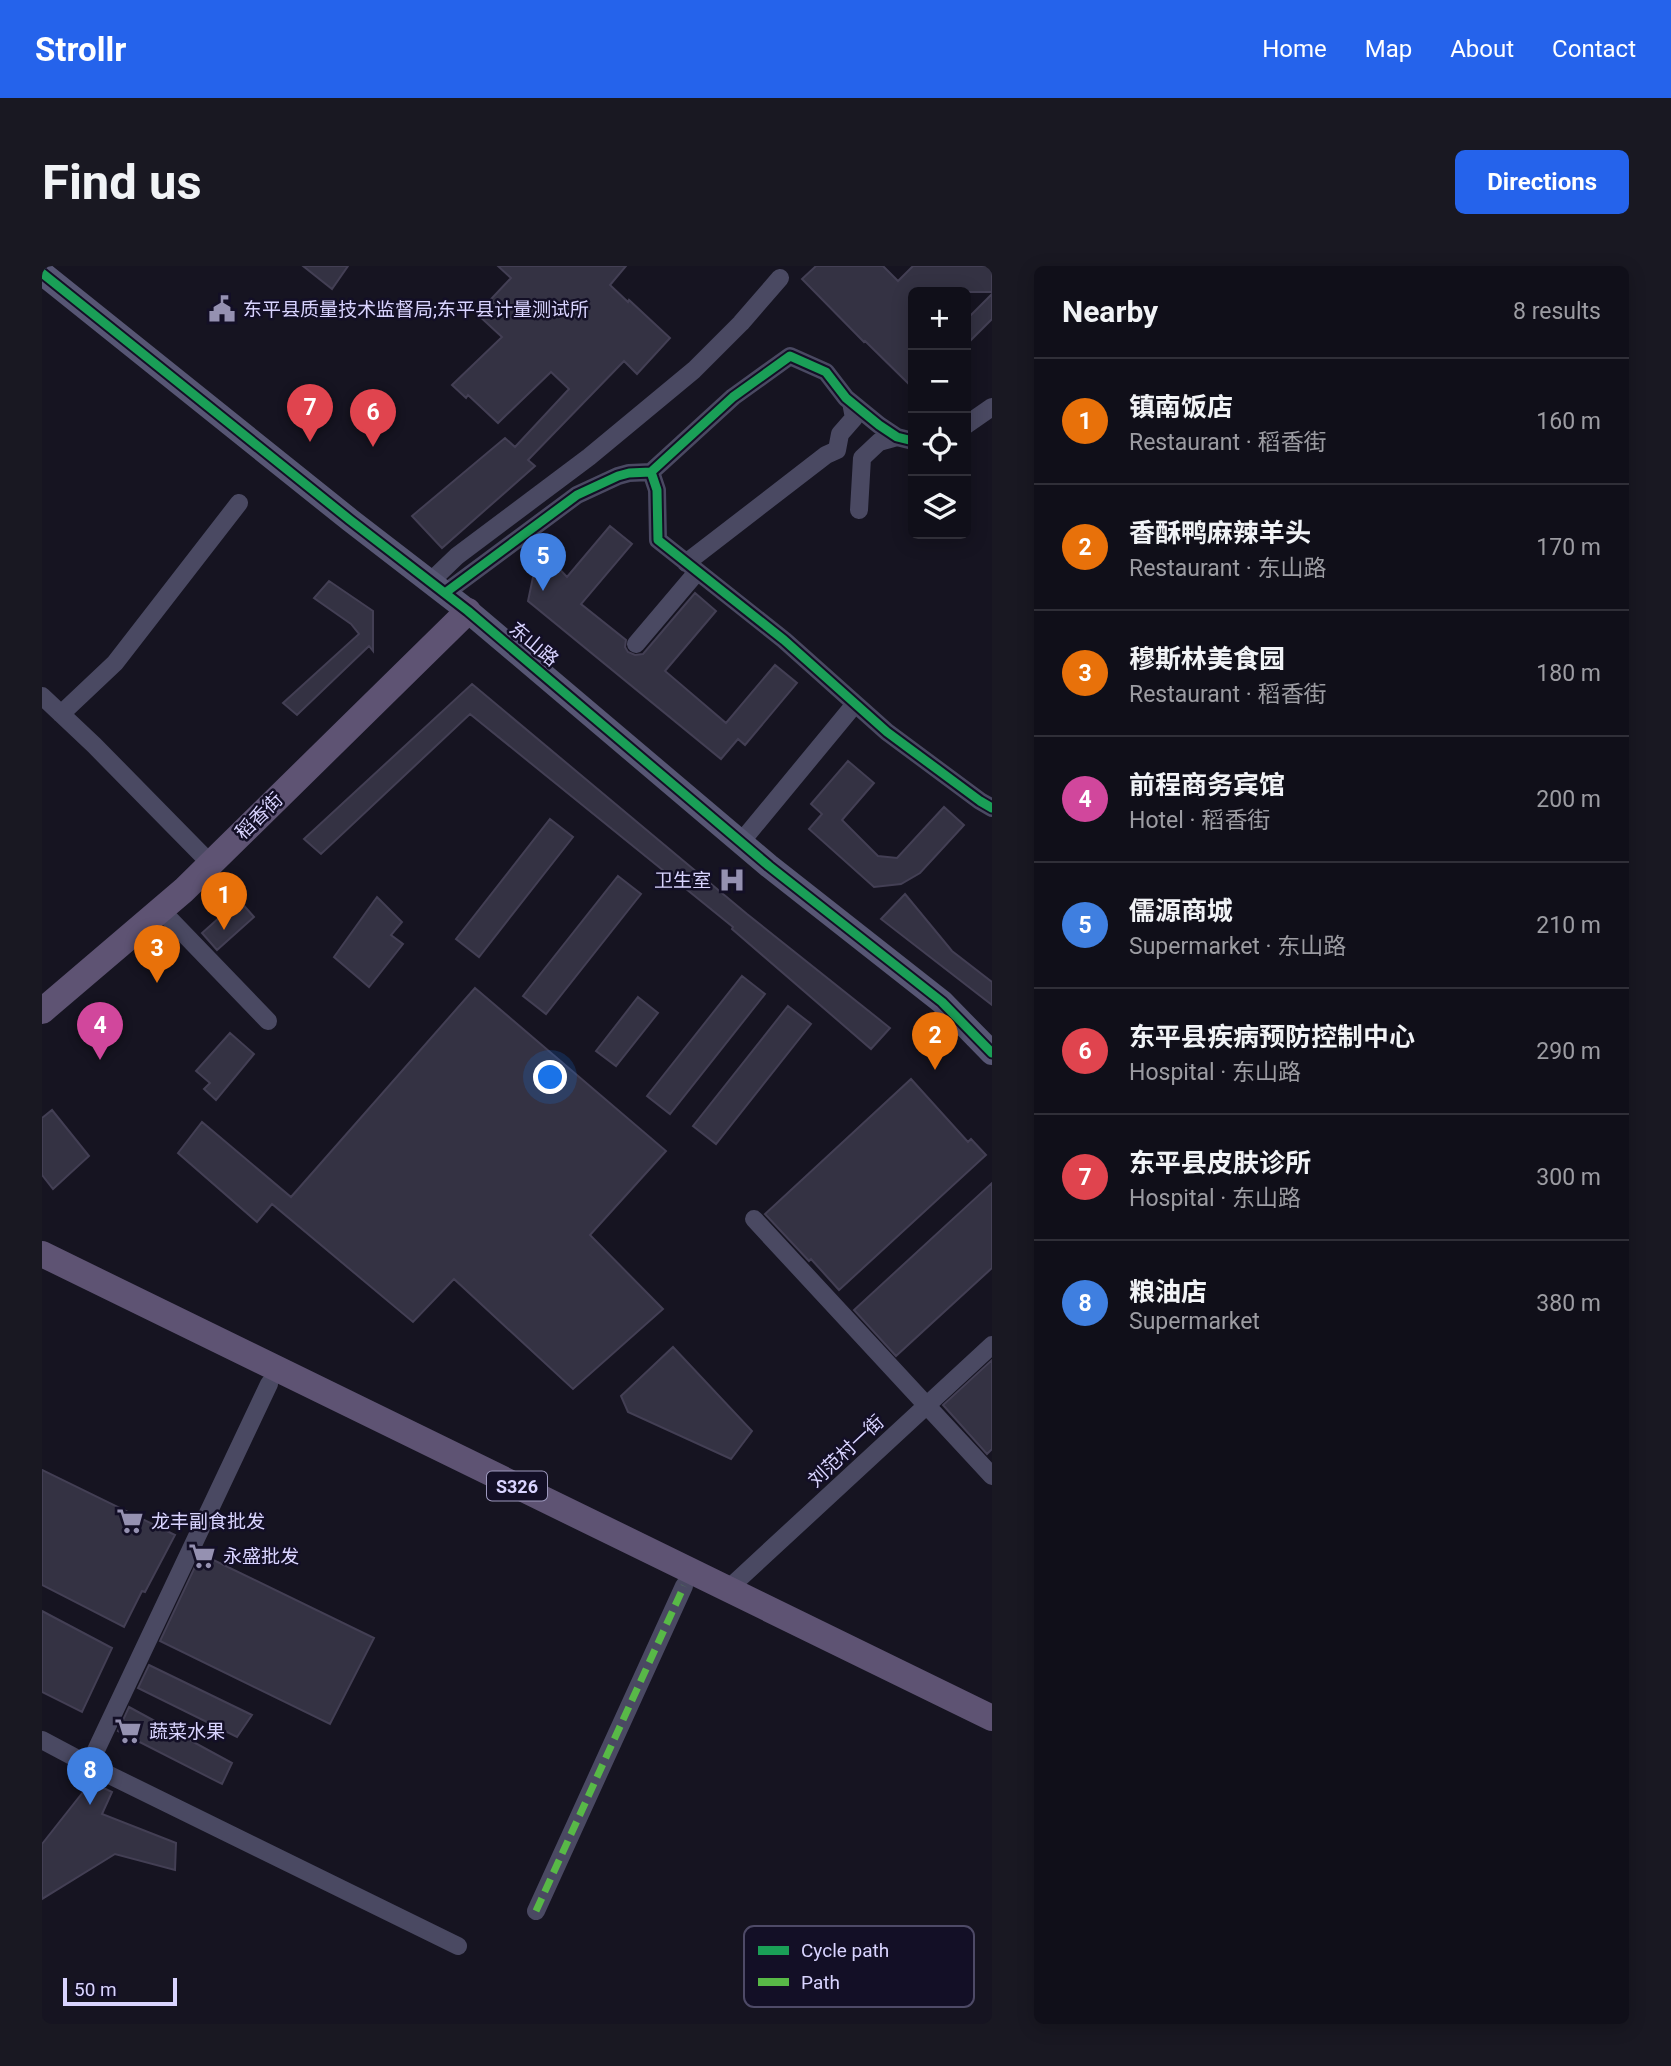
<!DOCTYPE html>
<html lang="en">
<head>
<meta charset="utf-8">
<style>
	:root { --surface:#100f19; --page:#191822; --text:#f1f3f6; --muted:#9c9ca2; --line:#302f38; --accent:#2563eb }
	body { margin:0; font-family:Roboto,"Noto Sans SC",sans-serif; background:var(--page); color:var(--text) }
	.controls { position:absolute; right:21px; top:21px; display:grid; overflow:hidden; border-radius:10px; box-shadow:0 4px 18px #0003 }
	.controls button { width:63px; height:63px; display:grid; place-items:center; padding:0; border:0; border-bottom:2px solid var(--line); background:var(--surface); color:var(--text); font:35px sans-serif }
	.scale { position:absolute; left:21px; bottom:18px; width:114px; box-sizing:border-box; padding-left:7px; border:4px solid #d9d4ff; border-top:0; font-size:19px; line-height:24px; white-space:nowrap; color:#d9d4ff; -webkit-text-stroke:5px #130f26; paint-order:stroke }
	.you { position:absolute; left:509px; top:812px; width:24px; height:24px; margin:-18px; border:5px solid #fff; border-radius:50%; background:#1a73e8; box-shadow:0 0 0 10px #1a73e833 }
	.badge { display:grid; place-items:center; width:46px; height:46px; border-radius:50%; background:var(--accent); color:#fff; font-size:23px; font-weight:700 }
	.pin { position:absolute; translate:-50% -58px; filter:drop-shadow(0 2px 4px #0008) }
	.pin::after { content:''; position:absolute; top:37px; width:24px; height:21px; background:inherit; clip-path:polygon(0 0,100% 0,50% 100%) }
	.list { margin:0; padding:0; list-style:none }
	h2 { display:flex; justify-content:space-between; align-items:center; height:91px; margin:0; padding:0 28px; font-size:30px }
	h2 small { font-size:23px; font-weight:400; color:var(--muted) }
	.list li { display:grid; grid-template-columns:46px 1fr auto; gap:21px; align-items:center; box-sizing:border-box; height:126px; padding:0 28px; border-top:2px solid var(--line) }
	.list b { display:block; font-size:26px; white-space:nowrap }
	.list p { margin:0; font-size:23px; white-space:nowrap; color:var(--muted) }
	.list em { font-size:23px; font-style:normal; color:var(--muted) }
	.icon { flex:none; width:38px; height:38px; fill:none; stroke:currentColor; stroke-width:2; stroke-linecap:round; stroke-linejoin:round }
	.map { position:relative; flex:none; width:950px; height:1758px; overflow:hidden; border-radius:10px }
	header { display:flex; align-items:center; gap:42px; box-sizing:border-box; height:98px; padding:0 35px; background:var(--accent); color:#fff }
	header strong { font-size:33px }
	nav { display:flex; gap:38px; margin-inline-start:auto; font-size:24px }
	.intro { display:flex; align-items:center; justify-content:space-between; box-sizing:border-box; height:168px; padding:0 42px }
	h1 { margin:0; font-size:49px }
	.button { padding:18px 32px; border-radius:10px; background:var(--accent); color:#fff; font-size:24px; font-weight:700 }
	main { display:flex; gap:42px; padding:0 42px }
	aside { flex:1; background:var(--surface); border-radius:10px; box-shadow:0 4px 18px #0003 }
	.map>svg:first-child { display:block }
	.building { fill:#343243; stroke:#433f54; stroke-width:2 }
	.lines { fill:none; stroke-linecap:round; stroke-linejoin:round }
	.street { stroke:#4a4962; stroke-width:18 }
	.secondary { stroke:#575674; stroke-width:24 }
	.primary { stroke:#5e5373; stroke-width:26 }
	.quiet { stroke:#58b947; stroke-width:7; stroke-dasharray:14 7; stroke-linecap:butt }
	.cycleway-casing { stroke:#130f26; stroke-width:13 }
	.cycleway { stroke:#1a9f57; stroke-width:9 }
	.labels { text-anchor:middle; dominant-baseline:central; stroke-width:5; stroke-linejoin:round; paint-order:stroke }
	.shield { fill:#130f26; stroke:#9e99be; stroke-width:2 }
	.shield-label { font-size:18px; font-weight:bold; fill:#d9d4ff }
	.poi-label { font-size:19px; fill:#d9d4ff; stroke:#130f26; text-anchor:start }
	.street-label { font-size:19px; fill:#d9d4ff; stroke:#130f26 }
	.key { fill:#130f26; stroke:#4e4a67; stroke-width:2 }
	.key-label { font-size:19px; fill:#d9d4ff }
</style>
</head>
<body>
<header>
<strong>Strollr</strong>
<nav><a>Home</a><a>Map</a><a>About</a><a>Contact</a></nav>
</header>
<div class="intro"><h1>Find us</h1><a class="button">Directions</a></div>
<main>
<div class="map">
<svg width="950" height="1758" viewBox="0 0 950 1758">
	<rect width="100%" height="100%" fill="#161421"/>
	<path class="building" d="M 261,0 L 306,0 L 290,23 Z
		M 456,0 L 584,0 L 568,19 L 586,36 L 587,34 L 628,72 L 595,108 L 582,95 L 486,194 L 493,200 L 400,282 L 370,250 L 463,172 L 473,181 L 527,123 L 509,106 L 456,157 L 426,129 L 424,132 L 410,119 L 460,71 L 435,48 L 469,12 Z
		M 774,0 L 841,0 L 856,15 L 871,0 L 950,0 L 950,26 L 871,26 L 871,122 L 823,75 L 822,76 L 760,13 Z
		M 950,28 L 950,53 L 924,79 L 924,54 Z
		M 568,260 L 590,278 L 539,338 L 584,374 L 583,381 L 586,386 L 593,389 L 601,388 L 653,327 L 674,345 L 623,405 L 684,457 L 733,399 L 755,417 L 703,479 L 696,473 L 679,493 L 486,335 L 491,311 L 511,296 L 525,311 Z
		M 287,315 L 331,345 L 331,385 L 327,380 L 255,449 L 241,437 L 317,368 L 309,358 L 272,332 Z
		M 430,418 L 705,648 L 848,762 L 829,783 L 690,663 L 691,661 L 428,448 L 279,588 L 262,573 Z
		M 806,495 L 832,517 L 800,554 L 836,590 L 855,592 L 902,541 L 922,559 L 878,607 L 859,618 L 832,621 L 767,563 L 780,548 L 769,538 Z
		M 508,553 L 531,571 L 437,691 L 414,673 Z
		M 576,610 L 599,628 L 504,748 L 481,730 Z
		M 863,628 L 910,685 L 950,716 L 950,739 L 839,653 Z
		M 335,631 L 360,656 L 349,669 L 361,678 L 327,721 L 292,691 Z
		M 197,634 L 212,651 L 175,684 L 160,667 Z
		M 700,710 L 723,728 L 628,848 L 605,830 Z
		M 433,722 L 624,885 L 548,969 L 621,1043 L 531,1123 L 412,1013 L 371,1056 L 230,938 L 215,956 L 136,887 L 160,856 L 249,931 Z
		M 596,731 L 616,747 L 574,800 L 554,785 Z
		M 746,740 L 769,758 L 674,878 L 651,860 Z
		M 188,767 L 212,788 L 174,834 L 162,823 L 168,817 L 154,805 Z
		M 869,813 L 926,876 L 929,873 L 944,889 L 797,1024 L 769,993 L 767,995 L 723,948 Z
		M 10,844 L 47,890 L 11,923 L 0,909 L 0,852 Z
		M 950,917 L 950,1002 L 854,1090 L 812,1044 Z
		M 631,1081 L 710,1165 L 689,1193 L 586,1146 L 579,1130 Z
		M 950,1094 L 950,1183 L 945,1188 L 901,1139 Z
		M 0,1204 L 133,1269 L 103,1326 L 100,1325 L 82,1361 L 0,1319 Z
		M 159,1288 L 332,1372 L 288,1458 L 118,1375 Z
		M 0,1345 L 70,1382 L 40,1446 L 0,1426 Z
		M 107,1399 L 210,1449 L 195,1471 L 96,1422 Z
		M 87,1441 L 190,1497 L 180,1518 L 76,1465 Z
		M 49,1516 L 70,1526 L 60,1548 L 134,1577 L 133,1604 L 73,1588 L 0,1633 L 0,1578 Z"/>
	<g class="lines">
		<path class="street" d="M 924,159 L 950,141
			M 609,206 L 615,224 L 616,274 L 742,374 L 845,466 L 938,535 L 950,542
			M 817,244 L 820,192 L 837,176 L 855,171
			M 644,297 L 784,189 L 795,184 L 798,168 L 812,152 L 809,136
			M 388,316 L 415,290 L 547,191 L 652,104 L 699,57 L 738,12
			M 403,327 L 535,229 L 576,210 L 587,207 L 609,206 L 691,131 L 748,90 L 784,106 L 804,132 L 837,159 L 855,171 L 871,175
			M 594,378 L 655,306
			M 0,430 L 52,479 L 169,598
			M 19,448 L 73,397 L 197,237
			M 699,576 L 813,438
			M 119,644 L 226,755
			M 712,953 L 950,1210
			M 686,1323 L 950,1079
			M 0,1474 L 47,1499 L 416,1680
			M 47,1499 L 227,1118
			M 494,1645 L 642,1320"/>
		<path class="secondary" d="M 0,7 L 308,254 L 426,345 L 727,600 L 900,736 L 950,787"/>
		<path class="primary" d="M 0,745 L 142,624 L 426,345
			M 0,988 L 950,1452"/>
		<path class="quiet" d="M 494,1645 L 642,1320"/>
		<g class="cycleway-casing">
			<path id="cycleway" d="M 0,7 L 308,254 L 426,345 L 727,600 L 900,736 L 950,787
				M 609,206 L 615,224 L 616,274 L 742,374 L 845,466 L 938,535 L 950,542
				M 403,327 L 535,229 L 576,210 L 587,207 L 609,206 L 691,131 L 748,90 L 784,106 L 804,132 L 837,159 L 855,171 L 871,175"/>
		</g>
		<use href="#cycleway" class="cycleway"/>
	</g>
	<defs>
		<g id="civic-bare" transform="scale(2.1)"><path d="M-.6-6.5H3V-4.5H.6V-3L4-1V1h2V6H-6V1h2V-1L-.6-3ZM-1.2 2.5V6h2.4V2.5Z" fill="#9591b1" stroke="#130f26" stroke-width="2.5" paint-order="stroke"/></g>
		<g id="hospital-bare" transform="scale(2.1)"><path d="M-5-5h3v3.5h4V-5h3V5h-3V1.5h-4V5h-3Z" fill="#9591b1" stroke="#130f26" stroke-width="2.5" paint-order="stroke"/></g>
		<g id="supermarket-bare" transform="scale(2.1)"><path d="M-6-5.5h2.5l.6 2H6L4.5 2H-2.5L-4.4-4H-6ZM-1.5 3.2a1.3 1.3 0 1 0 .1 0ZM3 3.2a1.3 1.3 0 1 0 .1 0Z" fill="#9591b1" stroke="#130f26" stroke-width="2.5" paint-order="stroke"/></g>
	</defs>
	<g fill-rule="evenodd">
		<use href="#civic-bare" x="180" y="43"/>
		<use href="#hospital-bare" x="690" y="614"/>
		<use href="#supermarket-bare" x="88" y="1255"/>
		<use href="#supermarket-bare" x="160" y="1290"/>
		<use href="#supermarket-bare" x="86" y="1465"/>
	</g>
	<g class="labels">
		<rect class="shield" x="445" y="1205.5" width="60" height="29" rx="5"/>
		<g class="shield-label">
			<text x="475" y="1220">S326</text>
		</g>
		<g class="poi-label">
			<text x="201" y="43">东平县质量技术监督局;东平县计量测试所</text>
			<text x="669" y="614" text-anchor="end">卫生室</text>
			<text x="109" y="1255">龙丰副食批发</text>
			<text x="181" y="1290">永盛批发</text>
			<text x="107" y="1465">蔬菜水果</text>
		</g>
		<g class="street-label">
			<text transform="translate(492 378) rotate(40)">东山路</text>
			<text transform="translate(217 550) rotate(-44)">稻香街</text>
			<text transform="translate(804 1185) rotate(-43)">刘范村一街</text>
		</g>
	</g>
	<rect x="702" y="1660" width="230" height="81" rx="10" class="key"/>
	<rect x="716" y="1680" width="31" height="9" fill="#1a9f57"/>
	<rect x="716" y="1712" width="31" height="8" fill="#58b947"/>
	<g class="key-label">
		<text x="759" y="1691">Cycle path</text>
		<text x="759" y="1723">Path</text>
	</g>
</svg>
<div class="controls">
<button>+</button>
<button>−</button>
<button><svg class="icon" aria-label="locate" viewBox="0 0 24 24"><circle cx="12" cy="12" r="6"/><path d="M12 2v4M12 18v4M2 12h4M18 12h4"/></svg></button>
<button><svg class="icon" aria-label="layers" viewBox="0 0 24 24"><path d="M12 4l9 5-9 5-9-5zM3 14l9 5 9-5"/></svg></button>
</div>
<div class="scale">50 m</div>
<div class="you"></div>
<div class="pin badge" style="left:182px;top:664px;background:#e8710a">1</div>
<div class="pin badge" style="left:893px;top:804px;background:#e8710a">2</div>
<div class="pin badge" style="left:115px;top:717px;background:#e8710a">3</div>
<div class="pin badge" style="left:58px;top:794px;background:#d1479c">4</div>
<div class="pin badge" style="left:501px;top:325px;background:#3f7fe0">5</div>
<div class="pin badge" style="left:331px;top:181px;background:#e0444e">6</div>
<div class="pin badge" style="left:268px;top:176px;background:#e0444e">7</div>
<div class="pin badge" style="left:48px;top:1539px;background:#3f7fe0">8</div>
</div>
<aside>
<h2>Nearby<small>8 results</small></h2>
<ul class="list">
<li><span class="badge" style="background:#e8710a">1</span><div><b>镇南饭店</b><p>Restaurant · 稻香街</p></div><em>160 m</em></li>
<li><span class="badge" style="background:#e8710a">2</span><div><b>香酥鸭麻辣羊头</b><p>Restaurant · 东山路</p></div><em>170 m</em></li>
<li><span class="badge" style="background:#e8710a">3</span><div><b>穆斯林美食园</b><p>Restaurant · 稻香街</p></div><em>180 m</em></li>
<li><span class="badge" style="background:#d1479c">4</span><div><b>前程商务宾馆</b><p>Hotel · 稻香街</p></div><em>200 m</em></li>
<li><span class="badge" style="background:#3f7fe0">5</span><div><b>儒源商城</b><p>Supermarket · 东山路</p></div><em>210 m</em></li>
<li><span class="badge" style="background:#e0444e">6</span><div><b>东平县疾病预防控制中心</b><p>Hospital · 东山路</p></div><em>290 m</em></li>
<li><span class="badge" style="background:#e0444e">7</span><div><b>东平县皮肤诊所</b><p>Hospital · 东山路</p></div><em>300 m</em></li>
<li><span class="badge" style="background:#3f7fe0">8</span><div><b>粮油店</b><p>Supermarket</p></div><em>380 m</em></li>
</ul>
</aside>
</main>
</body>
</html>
